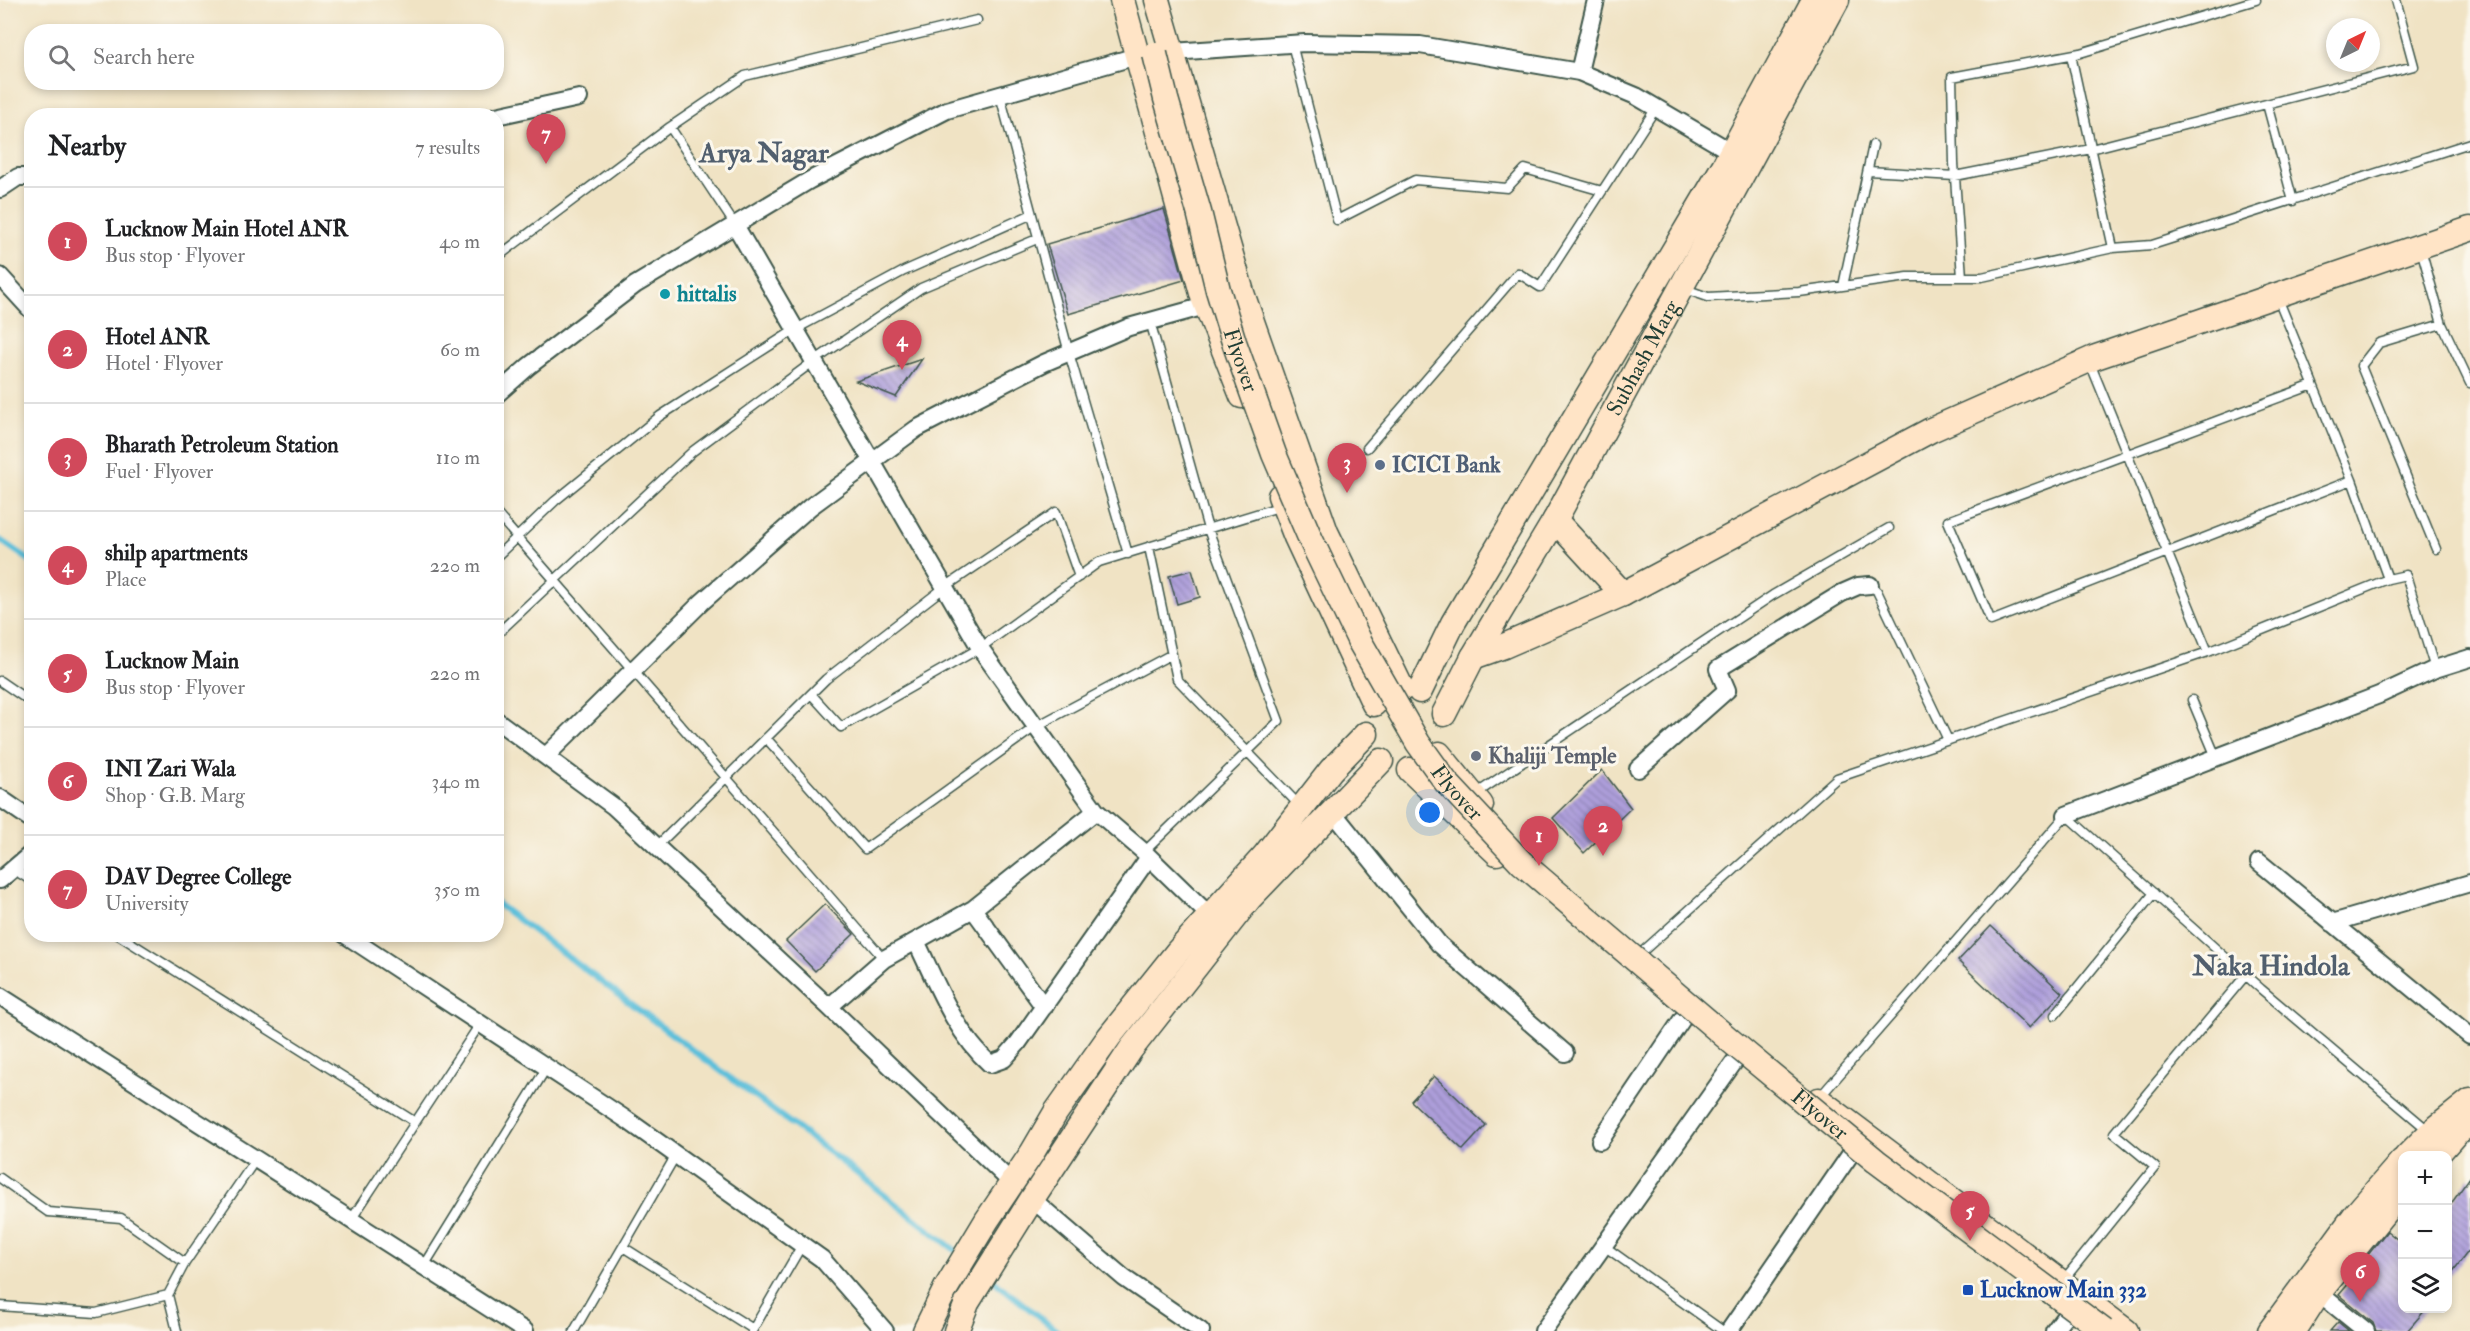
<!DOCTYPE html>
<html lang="en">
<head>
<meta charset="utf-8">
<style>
	:root { --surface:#fff; --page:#f6f6f6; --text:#202124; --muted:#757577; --line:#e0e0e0; --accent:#d1495b }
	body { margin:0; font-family:"IM FELL Double Pica",serif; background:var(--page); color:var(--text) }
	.controls { position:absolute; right:18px; bottom:18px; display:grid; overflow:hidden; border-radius:12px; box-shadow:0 3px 9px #0003 }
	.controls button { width:54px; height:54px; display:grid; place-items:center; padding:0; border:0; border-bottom:2px solid var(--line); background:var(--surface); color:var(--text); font:30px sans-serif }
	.compass { position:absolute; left:2326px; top:18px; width:54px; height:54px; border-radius:50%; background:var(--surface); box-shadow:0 3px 9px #0003; rotate:43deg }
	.you { position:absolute; left:1430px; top:813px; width:21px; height:21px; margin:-15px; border:4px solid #fff; border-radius:50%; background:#1a73e8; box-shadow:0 0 0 9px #1a73e833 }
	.badge { display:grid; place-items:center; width:39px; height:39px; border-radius:50%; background:var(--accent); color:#fff; font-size:20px; font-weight:700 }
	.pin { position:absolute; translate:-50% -50px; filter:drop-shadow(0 2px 3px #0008) }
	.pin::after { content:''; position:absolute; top:32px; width:21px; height:18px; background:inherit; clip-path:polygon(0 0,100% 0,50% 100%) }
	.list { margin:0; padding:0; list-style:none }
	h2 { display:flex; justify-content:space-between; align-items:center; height:78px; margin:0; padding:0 24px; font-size:26px }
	h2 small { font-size:20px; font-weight:400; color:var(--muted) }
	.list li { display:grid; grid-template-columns:39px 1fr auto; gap:18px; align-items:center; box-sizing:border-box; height:108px; padding:0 24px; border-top:2px solid var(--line) }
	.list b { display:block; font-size:22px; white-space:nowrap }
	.list p { margin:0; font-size:20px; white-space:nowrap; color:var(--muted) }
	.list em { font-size:20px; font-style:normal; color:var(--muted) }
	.icon { flex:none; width:33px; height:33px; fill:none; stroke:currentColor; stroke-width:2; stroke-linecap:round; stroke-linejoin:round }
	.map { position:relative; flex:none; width:2470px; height:1331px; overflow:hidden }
	.search { position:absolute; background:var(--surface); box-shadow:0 3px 9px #0003; left:24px; top:24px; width:480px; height:66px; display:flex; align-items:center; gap:15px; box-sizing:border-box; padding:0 21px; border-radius:24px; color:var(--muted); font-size:22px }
	.panel { position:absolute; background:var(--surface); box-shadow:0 3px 9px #0003; left:24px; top:108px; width:480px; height:834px; border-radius:24px }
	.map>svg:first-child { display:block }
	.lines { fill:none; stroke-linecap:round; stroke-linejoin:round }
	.stream { stroke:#5cbfda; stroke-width:6 }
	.building { fill:url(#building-back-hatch) }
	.lane-casing { stroke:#3e564a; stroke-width:11 }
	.street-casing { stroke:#3e564a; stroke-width:20 }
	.secondary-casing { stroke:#3e564a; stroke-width:27 }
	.lane { stroke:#fff; stroke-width:8 }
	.street { stroke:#fff; stroke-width:16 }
	.secondary { stroke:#ffe4c6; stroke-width:24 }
	.secondary-bridge-casing { stroke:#3e564a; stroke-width:27; stroke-linecap:butt }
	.secondary-bridge { stroke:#ffe4c6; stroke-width:24 }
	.culture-dot { fill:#0f9aa8; stroke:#fbf7ec; stroke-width:2 }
	.service-dot { fill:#5c6f8a; stroke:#fbf7ec; stroke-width:2 }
	.worship-dot { fill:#6b7280; stroke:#fbf7ec; stroke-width:2 }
	.transit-dot { fill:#1a4fb4; stroke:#fbf7ec; stroke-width:2 }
	.labels { text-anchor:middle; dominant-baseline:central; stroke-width:6; stroke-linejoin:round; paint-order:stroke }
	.culture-label { font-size:22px; font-weight:bold; fill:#0d838f; stroke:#fbf7ec; text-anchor:start }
	.street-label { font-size:22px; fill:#1f3d34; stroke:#fbf7ec }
	.service-label { font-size:22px; font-weight:bold; fill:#4e5e75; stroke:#fbf7ec; text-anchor:start }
	.worship-label { font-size:22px; font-weight:bold; fill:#5b616d; stroke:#fbf7ec; text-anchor:start }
	.transit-label { font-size:22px; font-weight:bold; fill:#164399; stroke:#fbf7ec; text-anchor:start }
	.district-label { font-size:28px; font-weight:bold; fill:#515f6e; stroke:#fbf7ec }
</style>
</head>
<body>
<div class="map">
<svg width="2470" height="1331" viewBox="0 0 2470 1331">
	<defs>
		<pattern id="building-back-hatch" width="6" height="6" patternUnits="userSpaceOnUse" patternTransform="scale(1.5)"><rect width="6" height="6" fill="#ae9fdb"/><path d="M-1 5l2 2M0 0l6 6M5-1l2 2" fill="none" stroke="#8d83b2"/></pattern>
	</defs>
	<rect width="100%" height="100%" fill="#fbf7ec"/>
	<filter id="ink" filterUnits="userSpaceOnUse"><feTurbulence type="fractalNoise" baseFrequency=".0167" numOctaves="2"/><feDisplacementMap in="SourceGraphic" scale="12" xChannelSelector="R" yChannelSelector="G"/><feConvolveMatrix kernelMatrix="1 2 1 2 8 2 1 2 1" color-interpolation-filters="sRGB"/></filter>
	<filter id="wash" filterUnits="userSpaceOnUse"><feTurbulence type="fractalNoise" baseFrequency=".008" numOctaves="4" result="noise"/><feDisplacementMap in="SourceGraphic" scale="24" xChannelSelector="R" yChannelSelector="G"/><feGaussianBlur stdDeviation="1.35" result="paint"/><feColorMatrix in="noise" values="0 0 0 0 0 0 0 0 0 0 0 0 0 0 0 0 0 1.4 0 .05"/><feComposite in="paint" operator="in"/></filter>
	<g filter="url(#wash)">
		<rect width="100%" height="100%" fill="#f0e3c4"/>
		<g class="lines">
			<path class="stream" d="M 0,540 L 32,562
				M 496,903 L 837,1158 L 960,1254
				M 989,1277 L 1057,1331"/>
		</g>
		<g id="blocks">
			<path class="building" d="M 1164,209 L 1184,280 L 1068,314 L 1047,244 Z
				M 922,359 L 896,397 L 856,381 Z
				M 1192,570 L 1200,597 L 1177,604 L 1169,576 Z
				M 1602,770 L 1631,808 L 1584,853 L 1553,818 Z
				M 825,904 L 854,934 L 815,971 L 786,941 Z
				M 1991,926 L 2062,993 L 2029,1028 L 1958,961 Z
				M 1434,1076 L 1486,1125 L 1463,1150 L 1411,1101 Z
				M 2470,1177 L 2470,1249 L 2448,1278 L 2448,1208 Z
				M 2387,1231 L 2403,1244 L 2403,1308 L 2427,1308 L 2407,1331 L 2376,1331 L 2373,1323 L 2339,1295 L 2363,1267 L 2360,1265 Z
				M 2338,1322 L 2349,1331 L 2330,1331 Z"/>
		</g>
	</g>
	<g filter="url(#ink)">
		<use href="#blocks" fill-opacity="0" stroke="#3e564a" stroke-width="1.5"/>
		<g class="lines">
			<g class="lane-casing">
				<path id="lane" d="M 1292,44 L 1337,220 L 1415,180 L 1507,188 L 1525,169 L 1602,191
					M 2071,55 L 2113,248
					M 1000,95 L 1069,353 L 1128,554
					M 2267,104 L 2293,201
					M 670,127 L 735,225
					M 1868,171 L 1955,176 L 2091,149 L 2414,66 L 2396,0
					M 2421,249 L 2442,324 L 2470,383
					M 496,258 L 670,127 L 745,76 L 977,20
					M 1962,277 L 1954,163 L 1952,77 L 2080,53 L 2256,0
					M 1843,286 L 1873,145
					M 1682,288 L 1708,297 L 1799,292 L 1908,277 L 1982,277 L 2113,248 L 2152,245 L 2470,143
					M 2277,296 L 2352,480 L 2388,579
					M 2090,363 L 2208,652
					M 2313,385 L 1948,521 L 1991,621 L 2352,480
					M 1367,448 L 1518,273 L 1540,287 L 1656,108
					M 496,513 L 884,959
					M 1149,547 L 1177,679 L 1300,806
					M 2436,549 L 2361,366 L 2379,343 L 2442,324
					M 496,557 L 555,501 L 660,416 L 796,329 L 904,271 L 1030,215
					M 1870,585 L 1877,591 L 1948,740
					M 496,635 L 693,451 L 814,361 L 921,288 L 1037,239
					M 0,681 L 32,703
					M 811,694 L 841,727 L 980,648 L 1099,562 L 1282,506
					M 2192,700 L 2216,757
					M 766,738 L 865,849 L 1035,727 L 1172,654
					M 1474,795 L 1773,595 L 1889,528
					M 656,847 L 826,679 L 945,587 L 1056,512 L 1079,577
					M 1144,852 L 1279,721 L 1208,529 L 1150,321
					M 13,869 L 32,881
					M 117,934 L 415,1122
					M 1642,952 L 1837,778 L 2208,652 L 2388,579 L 2406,575 L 2435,669
					M 2055,1015 L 2154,893
					M 1819,1098 L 2066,815 L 2261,989 L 2429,1131
					M 0,1178 L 48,1212 L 121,1218 L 185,1263
					M 351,1220 L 480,1024
					M 1604,1246 L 1723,1331
					M 623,1247 L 753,1329
					M 424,1266 L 547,1067
					M 2062,1282 L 2155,1167 L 2114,1133 L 2246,975
					M 0,1306 L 96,1313 L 168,1295
					M 177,1331 L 168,1295 L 185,1263 L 256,1159
					M 574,1331 L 676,1155
					M 752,1331 L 802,1245"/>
			</g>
			<g class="street-casing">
				<path id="street" d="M 1172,52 L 1305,43 L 1420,45 L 1579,72 L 1636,96 L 1740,157
					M 1579,72 L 1596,0
					M 496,116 L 579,98
					M 0,189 L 18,177 L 32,177
					M 735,225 L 980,648 L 1096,811 L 1144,852 L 1210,916
					M 0,276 L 32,311
					M 496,395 L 529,366 L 635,285 L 810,180 L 947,110 L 1137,56
					M 496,720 L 613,806 L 829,1007 L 1012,1183
					M 546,756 L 702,602 L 810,507 L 916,429 L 1044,363 L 1129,327 L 1216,303
					M 1638,769 L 1727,690 L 1718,669 L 1842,593 L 1858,586 L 1870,585
					M 0,798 L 32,820
					M 1332,811 L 1439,944 L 1565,1053
					M 2066,815 L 2379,695 L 2435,669 L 2470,658
					M 2259,862 L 2470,1036
					M 0,880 L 32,853
					M 973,909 L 1044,1007
					M 2332,923 L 2470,883
					M 344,934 L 627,1120 L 822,1259 L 885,1331
					M 916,941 C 936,982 955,1033 990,1064 L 1004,1059 L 1018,1043 L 1149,857
					M 0,996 L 525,1331
					M 829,1007 L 884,959 L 973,909 L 1096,811
					M 1600,1141 L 1685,1015
					M 1032,1199 L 1124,1278 L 1201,1331
					M 2319,1293 L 2366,1331
					M 1543,1331 L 1737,1058
					M 1729,1331 L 1863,1136
					M 2054,1331 L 2077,1300"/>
			</g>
			<g class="secondary-casing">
				<g id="secondary">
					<path d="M 1122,0 L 1203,297 L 1242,396"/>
					<path d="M 1157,0 L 1243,296 L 1326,532 L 1402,689"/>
					<path d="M 1280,496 L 1296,537 L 1374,704"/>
					<path d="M 1555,520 L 1623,594"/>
					<path d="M 1473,657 L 1504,646 L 1623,594 L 1931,430 L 2096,357 L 2470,229"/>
					<path d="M 1420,691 L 1453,623 L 1725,164 L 1814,0"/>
					<path id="s1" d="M 1444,714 L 1473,657 L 1555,520 L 1837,0"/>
					<path d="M 1439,754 L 1481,805"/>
					<path d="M 1410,770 L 1497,853"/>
					<path d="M 1819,1100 L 2126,1331"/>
					<path d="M 2407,1156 L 2430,1133 L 2470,1101"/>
					<path d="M 2436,1156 L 2457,1132 L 2470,1125"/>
					<path d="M 925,1331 L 946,1288 L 987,1220 L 1032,1153 L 1056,1112 L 1109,1037 L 1178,951 L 1265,855 L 1331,770 L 1366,734"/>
					<path d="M 956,1331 L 967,1303 L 1032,1199 L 1131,1049 L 1249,899 L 1381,761"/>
					<path d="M 2270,1331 L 2355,1215 L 2402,1161"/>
					<path d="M 2294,1331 L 2317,1295 L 2402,1191"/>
				</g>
			</g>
			<use href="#lane" class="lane"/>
			<use href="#street" class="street"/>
			<use href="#secondary" class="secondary"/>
			<g class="secondary-bridge-casing">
				<g id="secondary-bridge">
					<path id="s2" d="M 1155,54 L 1166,99 L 1199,212 L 1218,290 L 1234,342 L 1274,454 L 1311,540 L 1360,642 L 1418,743 L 1446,782 L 1522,863 L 1732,1042 L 1876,1161 L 2104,1331"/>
				</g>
			</g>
			<use href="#secondary-bridge" class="secondary-bridge"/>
		</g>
	</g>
	<circle class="culture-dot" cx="665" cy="294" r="6"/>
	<circle class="service-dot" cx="1380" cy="465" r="6"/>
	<circle class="worship-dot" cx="1476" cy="756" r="6"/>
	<rect class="transit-dot" x="1962" y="1284" width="12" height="12" rx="3"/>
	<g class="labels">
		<g class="culture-label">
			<text x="677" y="294">hittalis</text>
		</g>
		<g class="street-label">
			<text stroke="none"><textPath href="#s1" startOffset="408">Subhash Marg</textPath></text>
			<text stroke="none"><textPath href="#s2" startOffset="318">Flyover</textPath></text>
			<text stroke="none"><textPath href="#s2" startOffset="804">Flyover</textPath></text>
			<text stroke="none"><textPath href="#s2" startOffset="1290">Flyover</textPath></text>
		</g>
		<g class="service-label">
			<text x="1392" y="465">ICICI Bank</text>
		</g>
		<g class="worship-label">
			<text x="1488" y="756">Khaliji Temple</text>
		</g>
		<g class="transit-label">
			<text x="1980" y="1290">Lucknow Main 332</text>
		</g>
		<g class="district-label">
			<text x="764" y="153">Arya Nagar</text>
			<text x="2271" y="966">Naka Hindola</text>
		</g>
	</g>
</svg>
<div class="controls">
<button>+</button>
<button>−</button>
<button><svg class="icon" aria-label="layers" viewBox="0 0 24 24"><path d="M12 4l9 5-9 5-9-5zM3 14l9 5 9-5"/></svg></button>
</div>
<svg class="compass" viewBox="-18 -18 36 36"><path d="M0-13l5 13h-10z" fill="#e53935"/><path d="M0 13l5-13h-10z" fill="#757577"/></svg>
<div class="you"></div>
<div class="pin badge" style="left:1539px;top:866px">1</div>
<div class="pin badge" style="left:1603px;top:856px">2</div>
<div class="pin badge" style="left:1347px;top:493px">3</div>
<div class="pin badge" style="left:902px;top:370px">4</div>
<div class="pin badge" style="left:1970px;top:1241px">5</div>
<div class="pin badge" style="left:2360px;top:1302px">6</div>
<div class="pin badge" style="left:546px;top:164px">7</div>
<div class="search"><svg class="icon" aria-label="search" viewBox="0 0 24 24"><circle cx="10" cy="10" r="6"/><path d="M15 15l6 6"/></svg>Search here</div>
<section class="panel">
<h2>Nearby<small>7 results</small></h2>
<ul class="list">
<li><span class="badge">1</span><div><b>Lucknow Main Hotel ANR</b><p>Bus stop · Flyover</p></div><em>40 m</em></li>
<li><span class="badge">2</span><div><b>Hotel ANR</b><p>Hotel · Flyover</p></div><em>60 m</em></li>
<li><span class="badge">3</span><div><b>Bharath Petroleum Station</b><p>Fuel · Flyover</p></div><em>110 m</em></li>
<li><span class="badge">4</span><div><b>shilp apartments</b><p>Place</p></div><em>220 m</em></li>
<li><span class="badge">5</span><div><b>Lucknow Main</b><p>Bus stop · Flyover</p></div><em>220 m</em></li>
<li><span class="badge">6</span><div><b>INI Zari Wala</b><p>Shop · G.B. Marg</p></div><em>340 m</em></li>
<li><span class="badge">7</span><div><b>DAV Degree College</b><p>University</p></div><em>350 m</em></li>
</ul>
</section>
</div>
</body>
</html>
